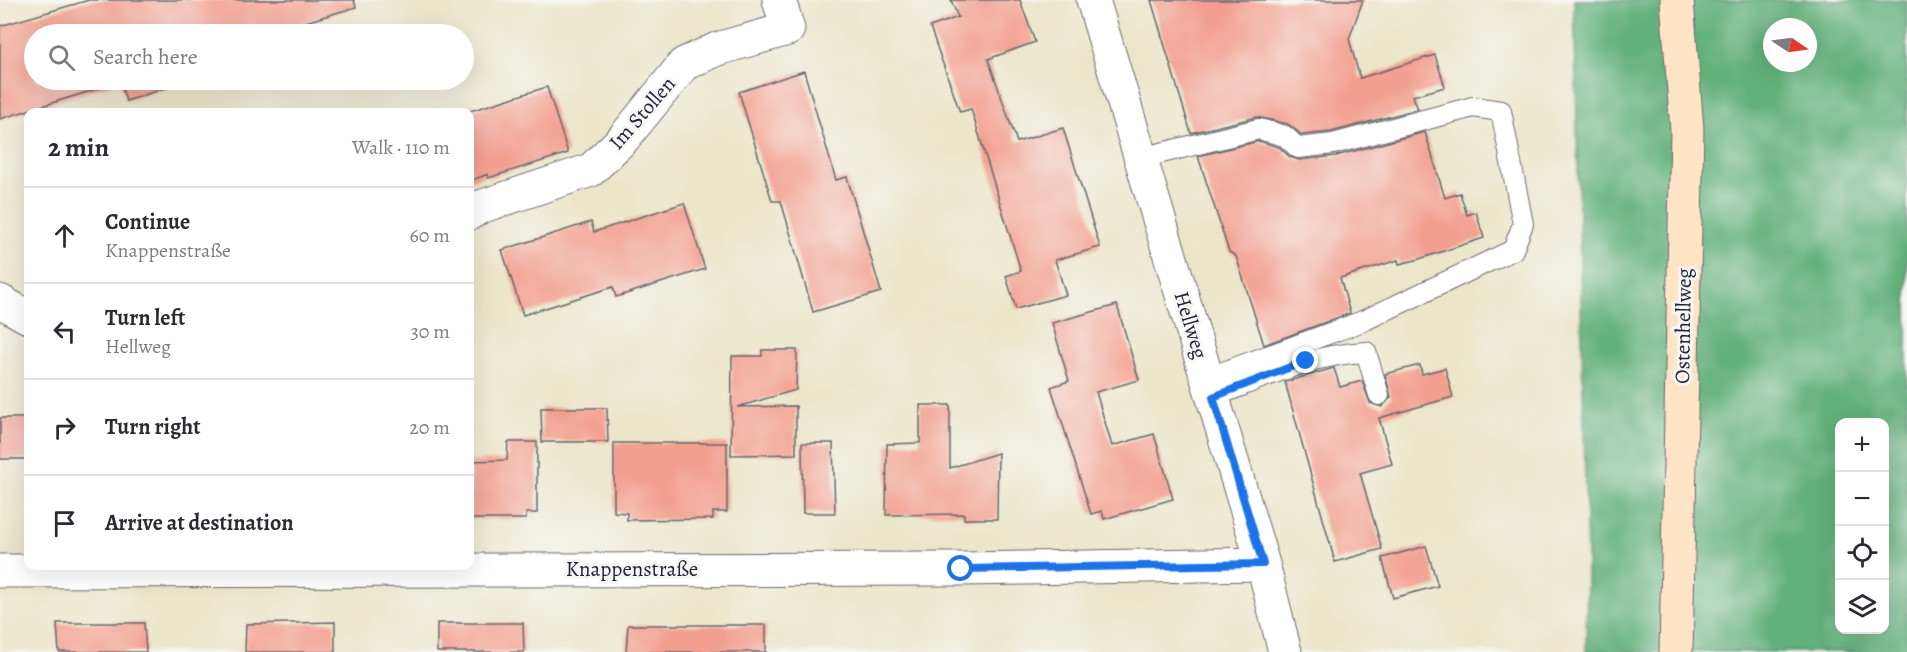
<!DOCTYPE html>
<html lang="en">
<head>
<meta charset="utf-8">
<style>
	:root { --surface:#fff; --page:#f2f2f3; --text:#2b2b33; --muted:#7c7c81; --line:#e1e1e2 }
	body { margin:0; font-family:Alegreya,serif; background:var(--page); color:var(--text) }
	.controls { position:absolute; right:18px; bottom:18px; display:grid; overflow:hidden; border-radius:12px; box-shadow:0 6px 24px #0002 }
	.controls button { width:54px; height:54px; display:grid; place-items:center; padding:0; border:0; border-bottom:2px solid var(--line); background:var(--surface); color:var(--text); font:30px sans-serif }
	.compass { position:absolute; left:1763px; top:18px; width:54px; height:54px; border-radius:50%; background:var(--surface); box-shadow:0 6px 24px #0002; rotate:103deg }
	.stop { position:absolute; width:18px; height:18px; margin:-14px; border:4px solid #1a73e8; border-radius:50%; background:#fff }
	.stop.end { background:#1a73e8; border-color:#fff; box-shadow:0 2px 6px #0008 }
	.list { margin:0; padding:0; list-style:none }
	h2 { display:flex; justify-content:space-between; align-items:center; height:78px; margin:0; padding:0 24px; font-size:26px }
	h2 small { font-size:20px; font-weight:400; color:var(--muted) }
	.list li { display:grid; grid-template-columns:39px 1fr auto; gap:18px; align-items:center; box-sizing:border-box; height:96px; padding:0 24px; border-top:2px solid var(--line) }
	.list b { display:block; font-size:22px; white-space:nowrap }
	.list p { margin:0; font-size:20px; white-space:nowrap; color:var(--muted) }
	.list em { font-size:20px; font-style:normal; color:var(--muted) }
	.icon { flex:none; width:33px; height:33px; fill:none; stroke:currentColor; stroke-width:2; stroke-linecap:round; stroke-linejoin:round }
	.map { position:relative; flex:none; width:1907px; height:652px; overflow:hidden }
	.search { position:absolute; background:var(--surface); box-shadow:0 6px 24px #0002; left:24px; top:24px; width:450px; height:66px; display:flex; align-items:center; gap:15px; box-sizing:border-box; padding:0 21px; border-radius:33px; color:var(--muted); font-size:22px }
	.panel { position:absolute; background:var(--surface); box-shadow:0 6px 24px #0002; left:24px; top:108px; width:450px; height:462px; border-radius:12px }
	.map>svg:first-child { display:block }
	.forest { fill:#62b07a; stroke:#42695a; stroke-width:1.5; fill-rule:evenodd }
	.building { fill:#f39f8f }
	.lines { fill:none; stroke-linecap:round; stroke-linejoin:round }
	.service-casing { stroke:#68676d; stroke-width:22 }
	.minor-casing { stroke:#68676d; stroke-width:35 }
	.secondary-casing { stroke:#68676d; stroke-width:35 }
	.service { stroke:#fff; stroke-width:20 }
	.minor { stroke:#fff; stroke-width:33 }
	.secondary { stroke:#ffe4c6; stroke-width:33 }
	.route { stroke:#1a73e8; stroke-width:8 }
	.labels { text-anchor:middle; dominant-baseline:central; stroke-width:6; stroke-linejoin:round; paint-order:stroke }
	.street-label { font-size:21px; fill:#22223b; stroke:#f6f6f2 }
</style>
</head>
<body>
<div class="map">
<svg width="1907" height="652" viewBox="0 0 1907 652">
	<rect width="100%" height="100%" fill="#f6f6f2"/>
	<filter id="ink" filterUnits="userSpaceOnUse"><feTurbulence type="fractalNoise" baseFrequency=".0167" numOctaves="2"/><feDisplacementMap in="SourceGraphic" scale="12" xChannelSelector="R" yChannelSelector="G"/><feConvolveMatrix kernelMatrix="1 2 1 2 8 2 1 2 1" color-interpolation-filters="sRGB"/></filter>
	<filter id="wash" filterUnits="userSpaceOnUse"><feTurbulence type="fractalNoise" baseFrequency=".008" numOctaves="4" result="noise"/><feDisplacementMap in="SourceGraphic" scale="24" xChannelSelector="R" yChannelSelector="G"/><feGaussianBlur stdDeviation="1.35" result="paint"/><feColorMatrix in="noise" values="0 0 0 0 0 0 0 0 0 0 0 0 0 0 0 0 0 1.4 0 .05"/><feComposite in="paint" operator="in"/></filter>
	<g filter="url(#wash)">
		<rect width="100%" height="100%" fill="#ebe6ca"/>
		<path class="forest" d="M 1574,0 L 1907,0 L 1907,652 L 1586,652 L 1587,560 ZM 1772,27 L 1808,27 L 1808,63 L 1772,63 ZM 1840,422 L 1884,422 L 1884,630 L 1840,630 Z"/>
		<g id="blocks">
			<path class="building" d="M 89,0 L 354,0 L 356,7 L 289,27 L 291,34 L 34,34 L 34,80 L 167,80 L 169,87 L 126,101 L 120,82 L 0,119 L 0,26 Z
				M 951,0 L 1020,0 L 1035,42 L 988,59 L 1017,142 L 1063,128 L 1100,247 L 1055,260 L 1066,295 L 1016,309 L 1006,276 L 1021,271 L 971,109 L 960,112 L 930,27 L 958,17 Z
				M 1151,0 L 1363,0 L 1349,39 L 1360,78 L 1435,55 L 1445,87 L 1413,96 L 1418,109 L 1331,132 L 1302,135 L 1288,124 L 1257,117 L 1191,133 Z
				M 804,71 L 836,180 L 847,177 L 881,292 L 813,312 L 781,201 L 772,201 L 739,92 Z
				M 547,87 L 568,153 L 488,178 L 488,174 L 470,181 L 470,111 Z
				M 1425,132 L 1445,198 L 1460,193 L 1467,215 L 1476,212 L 1484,238 L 1416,260 L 1399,264 L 1398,260 L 1340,278 L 1350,313 L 1264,345 L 1236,256 L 1229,252 L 1198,156 L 1259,141 L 1279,147 L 1290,157 L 1299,160 L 1336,156 Z
				M 684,203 L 705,269 L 616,297 L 613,287 L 523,315 L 502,250 L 591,222 L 594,232 Z
				M 1117,305 L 1139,380 L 1096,392 L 1112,446 L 1154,434 L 1173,499 L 1104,519 L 1102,511 L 1091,514 L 1051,387 L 1069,381 L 1052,323 Z
				M 762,350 L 797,350 L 796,390 L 737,407 L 796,406 L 796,454 L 731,455 L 732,356 L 762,356 Z
				M 1420,365 L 1422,374 L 1445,368 L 1453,397 L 1379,418 L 1392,464 L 1360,473 L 1382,549 L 1335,562 L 1285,382 L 1334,368 L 1340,387 L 1362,381 L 1370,403 L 1382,407 L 1391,397 L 1385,374 Z
				M 920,405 L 950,405 L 950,468 L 998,453 L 997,519 L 964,519 L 964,514 L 886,515 L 887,444 L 920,443 Z
				M 541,408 L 607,408 L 608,442 L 542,442 Z
				M 0,418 L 28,418 L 28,459 L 0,459 Z
				M 508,442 L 537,442 L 537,513 L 526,513 L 526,519 L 470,519 L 470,461 L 507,460 Z
				M 614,443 L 727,443 L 727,512 L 713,512 L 713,519 L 627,520 L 627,513 L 614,512 Z
				M 802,443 L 833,443 L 835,513 L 803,513 Z
				M 1426,546 L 1438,586 L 1393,598 L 1382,558 Z
				M 335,622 L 335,652 L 245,652 L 246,624 Z
				M 57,623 L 144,623 L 146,652 L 59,652 Z
				M 437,623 L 523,623 L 524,652 L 437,652 Z
				M 628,625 L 766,625 L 766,652 L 626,652 Z"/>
		</g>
	</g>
	<g filter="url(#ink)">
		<use href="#blocks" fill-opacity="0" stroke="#68676d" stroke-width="1.5"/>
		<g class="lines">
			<g class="service-casing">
				<path id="service" d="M 1141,158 L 1259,129 L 1285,136 L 1298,148 L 1333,144 L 1473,107 L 1501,111 L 1523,224 L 1513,250 L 1363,321 L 1207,378
					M 1213,397 C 1263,378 1312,354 1366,352 L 1379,395"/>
			</g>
			<g class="minor-casing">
				<path id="minor" d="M 1093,0 L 1263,564 L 1285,652
					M 470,213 L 480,207 L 591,170 L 623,139 L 684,64 L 717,49 L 788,29 L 779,0
					M 0,301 L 28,317
					M 0,571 L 961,569 L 1263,564"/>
			</g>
			<g class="secondary-casing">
				<path id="secondary" d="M 1676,652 L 1687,130 L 1677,0"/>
			</g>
			<use href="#service" class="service"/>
			<use href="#minor" class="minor"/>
			<use href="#secondary" class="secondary"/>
		</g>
	</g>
	<g class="lines" filter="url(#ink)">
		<path class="route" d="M 961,569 L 1263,564 L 1213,397 L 1306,361"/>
	</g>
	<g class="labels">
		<g class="street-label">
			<text transform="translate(642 113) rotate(-49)">Im Stollen</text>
			<text transform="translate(1191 325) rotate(73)">Hellweg</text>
			<text transform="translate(1683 326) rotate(-89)">Ostenhellweg</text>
			<text x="632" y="569">Knappenstraße</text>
		</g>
	</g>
</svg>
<div class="controls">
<button>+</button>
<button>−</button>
<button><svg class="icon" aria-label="locate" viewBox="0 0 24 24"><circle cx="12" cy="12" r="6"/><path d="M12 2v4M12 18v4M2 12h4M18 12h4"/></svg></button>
<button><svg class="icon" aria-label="layers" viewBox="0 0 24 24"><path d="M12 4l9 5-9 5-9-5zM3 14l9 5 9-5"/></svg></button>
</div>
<svg class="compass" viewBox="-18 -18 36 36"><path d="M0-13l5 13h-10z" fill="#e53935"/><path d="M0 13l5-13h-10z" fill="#7c7c81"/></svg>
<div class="stop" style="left:961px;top:569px"></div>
<div class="stop end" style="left:1306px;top:361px"></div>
<div class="search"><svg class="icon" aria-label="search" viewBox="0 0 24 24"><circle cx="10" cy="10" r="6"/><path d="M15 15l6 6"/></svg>Search here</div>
<section class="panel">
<h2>2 min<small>Walk · 110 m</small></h2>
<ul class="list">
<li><svg class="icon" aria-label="ahead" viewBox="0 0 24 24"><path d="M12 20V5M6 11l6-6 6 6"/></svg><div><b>Continue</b><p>Knappenstraße</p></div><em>60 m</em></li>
<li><svg class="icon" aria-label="left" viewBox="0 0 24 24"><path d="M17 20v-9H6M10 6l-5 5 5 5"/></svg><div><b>Turn left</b><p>Hellweg</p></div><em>30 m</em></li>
<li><svg class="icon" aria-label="right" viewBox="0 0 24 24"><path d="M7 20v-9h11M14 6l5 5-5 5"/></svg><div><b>Turn right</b></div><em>20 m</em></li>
<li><svg class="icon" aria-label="arrive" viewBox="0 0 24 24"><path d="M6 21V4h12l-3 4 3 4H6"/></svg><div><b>Arrive at destination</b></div></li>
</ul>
</section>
</div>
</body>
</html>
